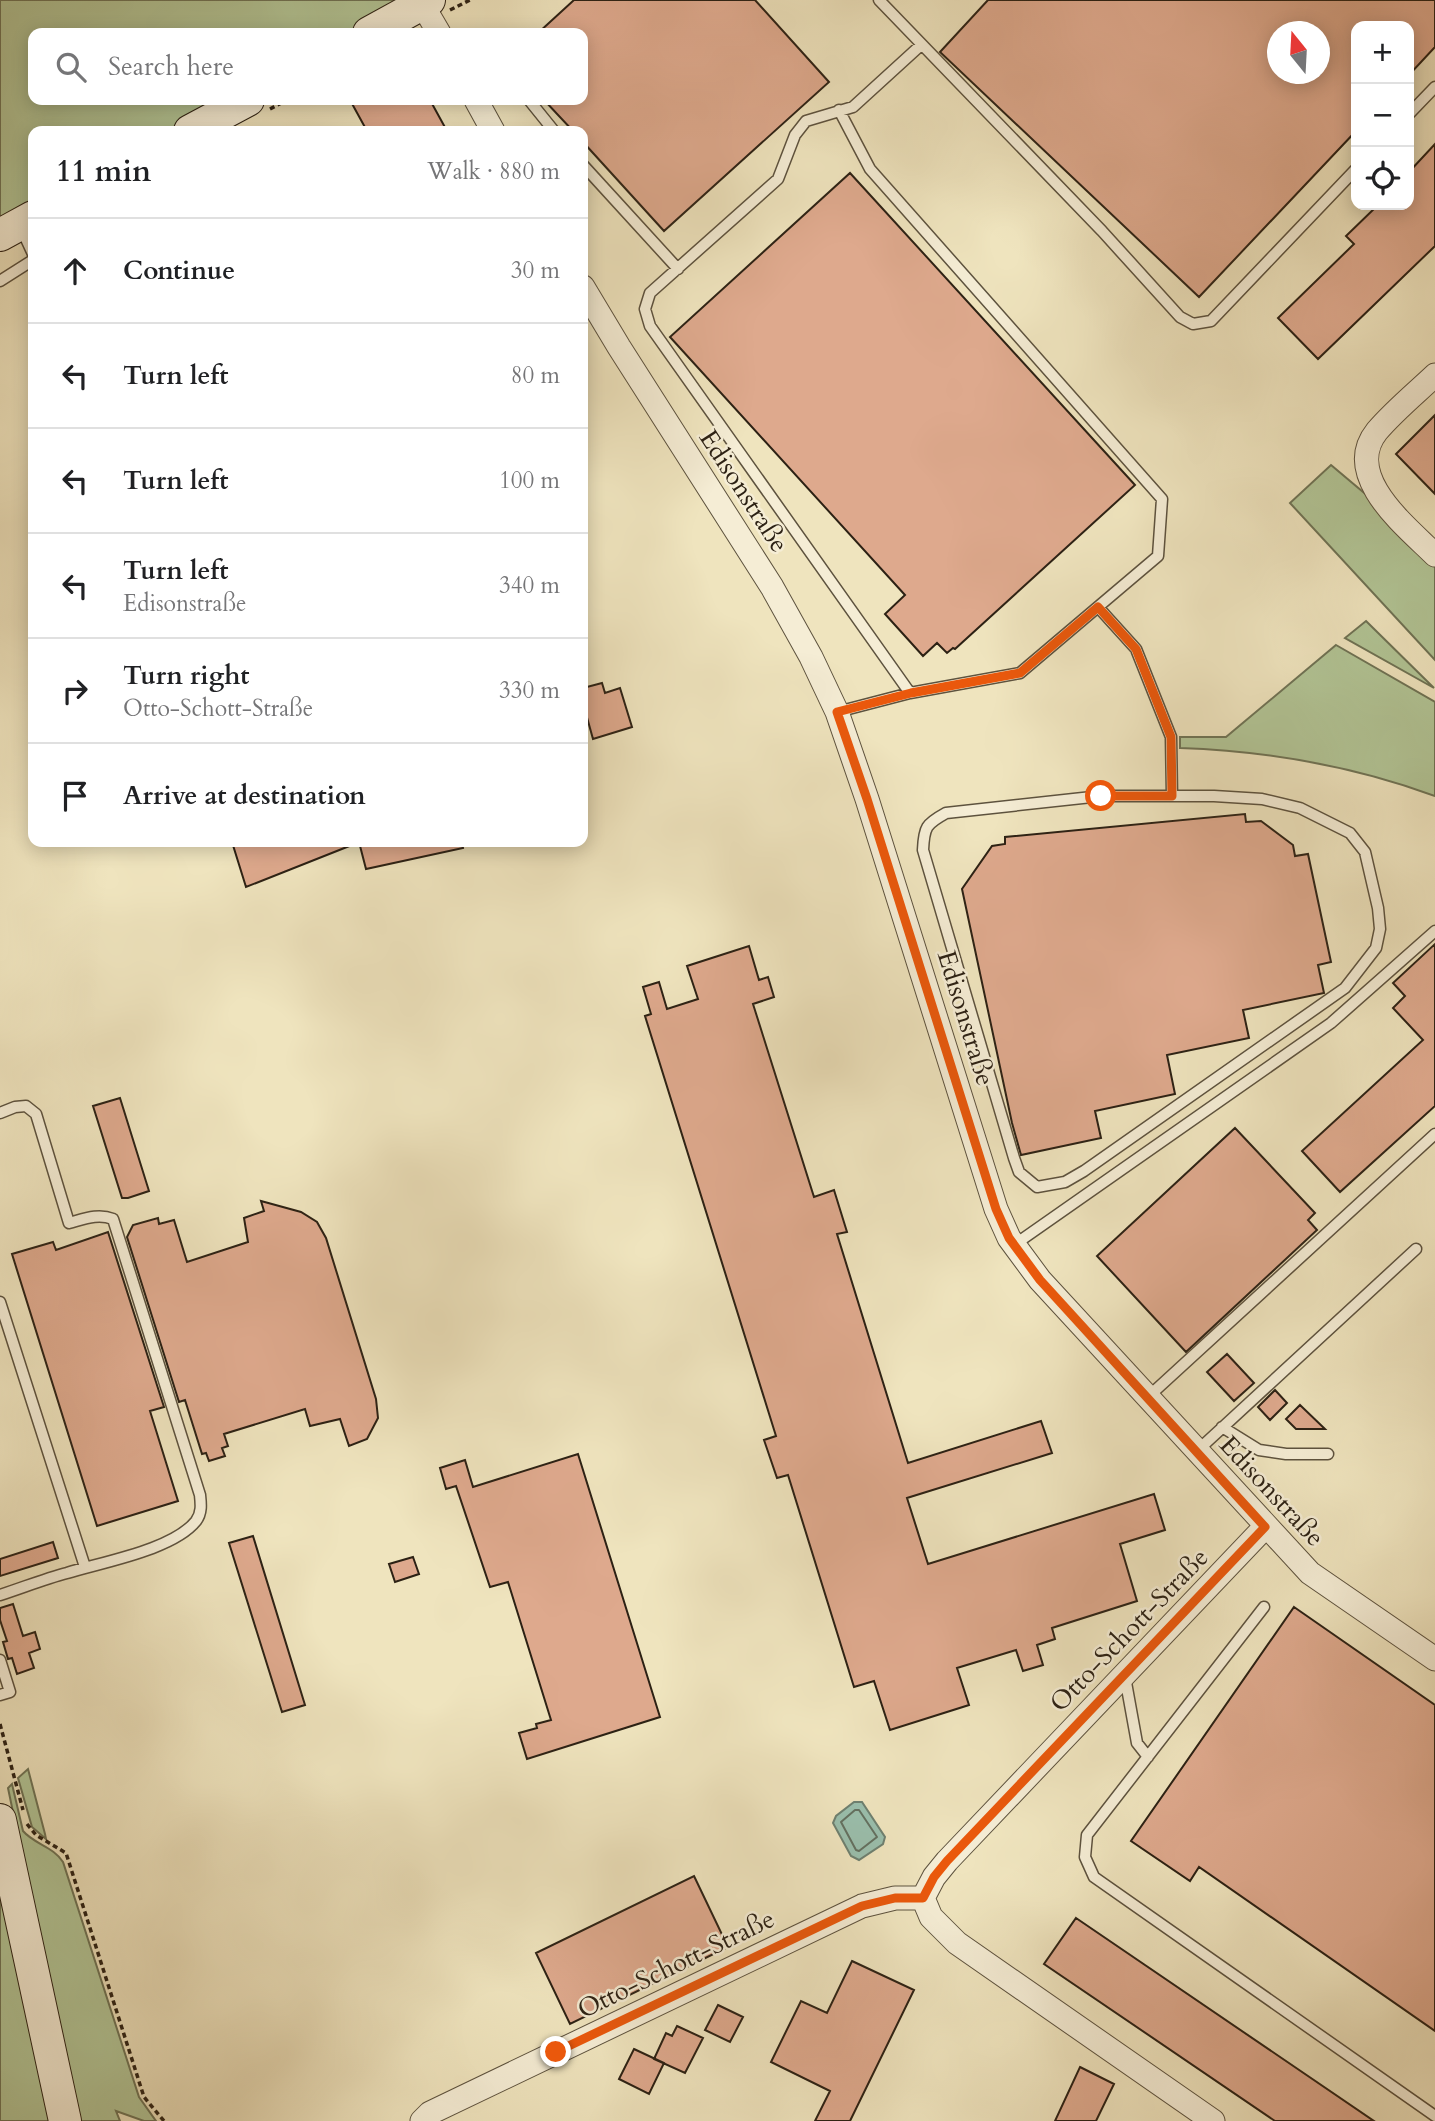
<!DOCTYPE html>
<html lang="en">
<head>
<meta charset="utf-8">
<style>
	:root { --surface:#fff; --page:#f6f6f6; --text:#202124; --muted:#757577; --line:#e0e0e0 }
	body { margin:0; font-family:Cardo,serif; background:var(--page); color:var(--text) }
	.controls { position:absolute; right:21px; top:21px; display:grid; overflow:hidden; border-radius:14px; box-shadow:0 4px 18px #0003 }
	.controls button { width:63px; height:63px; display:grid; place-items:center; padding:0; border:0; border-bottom:2px solid var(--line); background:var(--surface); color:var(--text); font:35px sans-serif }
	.compass { position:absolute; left:1267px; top:21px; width:63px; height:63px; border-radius:50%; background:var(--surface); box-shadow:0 4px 18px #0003; rotate:342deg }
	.stop { position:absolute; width:21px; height:21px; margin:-16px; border:5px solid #ea580c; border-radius:50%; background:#fff }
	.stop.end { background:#ea580c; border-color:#fff; box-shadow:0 2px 7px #0008 }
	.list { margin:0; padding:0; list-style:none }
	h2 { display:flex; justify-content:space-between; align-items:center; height:91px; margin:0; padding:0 28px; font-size:30px }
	h2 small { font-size:23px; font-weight:400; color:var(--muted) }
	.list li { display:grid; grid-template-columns:46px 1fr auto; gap:21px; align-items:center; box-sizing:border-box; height:105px; padding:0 28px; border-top:2px solid var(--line) }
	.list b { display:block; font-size:26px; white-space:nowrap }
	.list p { margin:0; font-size:23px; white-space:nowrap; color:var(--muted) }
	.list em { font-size:23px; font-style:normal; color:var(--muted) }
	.icon { flex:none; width:38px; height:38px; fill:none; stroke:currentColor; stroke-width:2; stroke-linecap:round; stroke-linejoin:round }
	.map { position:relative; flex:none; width:1435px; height:2121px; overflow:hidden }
	.search { position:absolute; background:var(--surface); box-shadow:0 4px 18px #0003; left:28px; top:28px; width:560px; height:77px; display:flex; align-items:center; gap:18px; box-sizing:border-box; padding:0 24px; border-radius:14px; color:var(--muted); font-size:26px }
	.panel { position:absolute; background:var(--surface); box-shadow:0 4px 18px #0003; left:28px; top:126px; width:560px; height:721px; border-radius:14px }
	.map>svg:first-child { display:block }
	.green { fill:#b2c596; stroke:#6f7355; stroke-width:2 }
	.water { fill:#9abfad; stroke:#6e8070; stroke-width:2 }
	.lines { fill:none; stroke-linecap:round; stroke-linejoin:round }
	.shore { stroke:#637060; stroke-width:2 }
	.building { fill:#dea98d; stroke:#2c2114; stroke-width:2; fill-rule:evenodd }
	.lane-casing { stroke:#5d523e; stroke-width:13 }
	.street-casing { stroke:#5d523e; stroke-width:25 }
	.secondary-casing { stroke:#2c2114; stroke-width:34 }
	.path { stroke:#2c2114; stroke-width:3.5; stroke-dasharray:5 3.5; stroke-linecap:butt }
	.lane { stroke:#f5edd5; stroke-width:10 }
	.street { stroke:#f5edd5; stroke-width:23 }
	.secondary { stroke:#f5edd5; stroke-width:32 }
	.route { stroke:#ea580c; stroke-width:9 }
	.labels { text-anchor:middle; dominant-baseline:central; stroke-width:5; stroke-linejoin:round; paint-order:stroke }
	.street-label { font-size:26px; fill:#2c2114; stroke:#f5edd5 }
</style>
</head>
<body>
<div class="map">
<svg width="1435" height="2121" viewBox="0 0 1435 2121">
	<rect width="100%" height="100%" fill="#efe4be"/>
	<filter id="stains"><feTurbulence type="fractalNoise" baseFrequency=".00286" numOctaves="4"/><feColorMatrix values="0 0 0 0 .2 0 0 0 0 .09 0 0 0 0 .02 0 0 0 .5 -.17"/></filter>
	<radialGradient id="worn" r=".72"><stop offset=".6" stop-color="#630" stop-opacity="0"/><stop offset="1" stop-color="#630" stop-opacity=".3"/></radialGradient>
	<path class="green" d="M 0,0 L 406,0 L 348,33 L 33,33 L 33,100 L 228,100 L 171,131 L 33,131 L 33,206 L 0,224 Z
		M 1331,465 L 1369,497 L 1435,567 L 1435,660 L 1290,503 Z
		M 1366,621 L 1434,688 L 1345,638 Z
		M 1336,645 L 1435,702 L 1435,796 C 1353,766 1268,751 1180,748 L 1180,737 L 1226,737 Z
		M 28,1769 L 45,1834 L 46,1839 L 32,1827 L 18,1778 Z
		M 12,1784 L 23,1831 C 34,1844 54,1847 63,1862 L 139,2097 L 156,2121 L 144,2121 L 116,2111 L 120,2121 L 77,2121 L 8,1788 Z
		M 0,1872 L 53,2121 L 0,2121 Z"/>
	<path class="water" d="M 854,1802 L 862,1802 L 885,1837 L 883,1844 L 859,1860 L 851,1856 L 833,1823 L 836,1816 Z"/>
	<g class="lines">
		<path class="shore" d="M 855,1810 L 859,1810 L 877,1837 L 859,1851 L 856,1850 L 841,1822 Z"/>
	</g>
	<path class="building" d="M 574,0 L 755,0 L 829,82 L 664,231 L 583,142 L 583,131 L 573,131 L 544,100 L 583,100 L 583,33 L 538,33 Z
		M 988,0 L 1435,0 L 1435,47 L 1409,75 L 1409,26 L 1356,26 L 1356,131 L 1199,297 L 940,52 ZM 1278,32 L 1320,32 L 1320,74 L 1278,74 Z
		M 350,100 L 430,100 L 447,131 L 367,131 Z
		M 1435,144 L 1435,246 L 1318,359 L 1278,318 L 1354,244 L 1346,236 L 1378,205 L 1409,205 L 1409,172 Z
		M 850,173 L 1135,485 L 955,649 L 953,648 L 947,653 L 937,643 L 923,656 L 885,614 L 905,595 L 670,337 Z
		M 1435,415 L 1435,494 L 1396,454 Z
		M 602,683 L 605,693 L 620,688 L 632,727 L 593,739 L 583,703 L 583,688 Z
		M 1245,814 L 1246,822 L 1261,821 L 1293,845 L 1295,856 L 1308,854 L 1331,962 L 1318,965 L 1324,993 L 1243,1010 L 1249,1038 L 1167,1055 L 1175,1094 L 1095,1111 L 1101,1138 L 1021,1155 L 1012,1123 L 962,889 L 992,846 L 1005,844 L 1005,837 Z
		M 232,842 L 357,842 L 357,843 L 246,887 Z
		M 359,842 L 462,842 L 463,848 L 366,869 Z
		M 1435,944 L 1435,1106 L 1340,1192 L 1302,1151 L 1423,1040 L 1393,1008 L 1405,996 L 1393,983 Z
		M 749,946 L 759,980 L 768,977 L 774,997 L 753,1004 L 814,1197 L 834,1190 L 847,1232 L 837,1234 L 908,1463 L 1041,1421 L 1052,1453 L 907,1498 L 928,1564 L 1154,1494 L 1165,1530 L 1120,1544 L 1137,1601 L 1052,1628 L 1055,1639 L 1037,1645 L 1043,1665 L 1023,1671 L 1016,1650 L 957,1668 L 969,1705 L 890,1730 L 874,1681 L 854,1687 L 788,1475 L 777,1478 L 764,1440 L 776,1436 L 645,1016 L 651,1014 L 643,987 L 659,982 L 667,1009 L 698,999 L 687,966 Z
		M 120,1098 L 149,1191 L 128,1198 L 122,1198 L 93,1106 Z
		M 1235,1128 L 1315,1213 L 1308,1220 L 1317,1230 L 1186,1352 L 1097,1256 Z
		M 261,1201 L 301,1212 L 317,1222 L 326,1238 L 376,1399 L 378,1418 L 367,1439 L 349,1446 L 340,1419 L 310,1426 L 305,1409 L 224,1434 L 228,1446 L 222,1448 L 225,1456 L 209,1461 L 206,1453 L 202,1454 L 185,1400 L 179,1402 L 127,1237 L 133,1225 L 158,1218 L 159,1224 L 174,1220 L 187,1262 L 248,1242 L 244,1218 L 264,1211 Z
		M 108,1232 L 164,1407 L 150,1411 L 178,1501 L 97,1526 L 12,1254 L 53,1242 L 56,1250 Z
		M 1227,1354 L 1254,1383 L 1234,1401 L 1207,1372 Z
		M 1275,1390 L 1287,1403 L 1270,1420 L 1258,1407 Z
		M 1300,1405 L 1325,1429 L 1296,1429 L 1286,1419 Z
		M 578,1454 L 660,1717 L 527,1759 L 519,1733 L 537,1728 L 536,1724 L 551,1720 L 508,1582 L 490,1587 L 456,1486 L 446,1489 L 440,1468 L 465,1460 L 473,1487 Z
		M 253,1536 L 305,1705 L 282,1712 L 229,1543 Z
		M 53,1542 L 58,1558 L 0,1576 L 0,1559 Z
		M 413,1557 L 419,1574 L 395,1582 L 389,1564 Z
		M 13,1604 L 23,1636 L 35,1632 L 40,1649 L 29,1653 L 34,1668 L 17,1674 L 12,1658 L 8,1659 L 3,1642 L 7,1641 L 0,1620 L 0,1608 Z
		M 1294,1607 L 1435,1705 L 1435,2031 L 1199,1867 L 1190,1881 L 1131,1841 Z
		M 694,1876 L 728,1947 L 570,2024 L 536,1953 Z
		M 1076,1918 L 1374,2121 L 1275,2121 L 1044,1964 Z
		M 852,1961 L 914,1990 L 850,2121 L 815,2121 L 830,2091 L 771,2062 L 801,2001 L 827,2013 Z
		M 718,2005 L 743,2017 L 730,2042 L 705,2030 Z
		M 677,2026 L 703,2038 L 685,2073 L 654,2059 L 666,2033 L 672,2036 Z
		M 634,2049 L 664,2063 L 649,2094 L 619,2079 Z
		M 1080,2067 L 1114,2084 L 1096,2121 L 1055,2121 Z"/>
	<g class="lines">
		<g class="lane-casing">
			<path id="lane" d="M 879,0 L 1102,231 L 1180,317 L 1193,324 L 1211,321 L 1356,169
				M 529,100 L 554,131
				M 1409,114 L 1435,87
				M 583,165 L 678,269
				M 21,228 L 33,254
				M 0,281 L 33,260
				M 1098,607 L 1136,649 L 1171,737 L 1172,796
				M 910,693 L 650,326 L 645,309 L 650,293 L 778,179 L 795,135 L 806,121 L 853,107 L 921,45
				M 837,712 L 910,693 L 1020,673 L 1158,556 L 1162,499 L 870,169 L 839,110
				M 1101,796 L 1214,796 L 1262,799 L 1300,808 L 1350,833 L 1365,852 L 1378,908 L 1380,929 L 1376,948 L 1345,988 L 1084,1171 L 1065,1182 L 1037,1187 L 1019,1172 L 1014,1158 L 923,850 C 924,827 926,824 946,813 Z
				M 0,1113 L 15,1107 L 26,1106 L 36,1114 L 69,1223 C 84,1219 98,1213 113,1219 L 200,1495 C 201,1504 202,1513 196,1521 C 173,1550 102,1562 67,1573 C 44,1579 22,1588 0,1595
				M 1014,1245 L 1331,1023 L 1435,931
				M 0,1302 L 85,1567
				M 1148,1397 L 1435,1134
				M 1222,1427 L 1259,1450 L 1286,1454 L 1328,1454
				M 1197,1451 L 1416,1249
				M 1264,1607 L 1087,1835 L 1085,1857 L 1094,1877 L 1435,2116
				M 0,1660 L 10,1692 L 0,1695
				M 1125,1677 L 1137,1743 L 1148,1757"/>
		</g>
		<g class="street-casing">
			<path id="street" d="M 422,4 L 439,33
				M 476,100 L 493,131
				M 583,287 L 619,347 L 772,587 L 811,657 L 837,712 L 867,799 L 996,1209 L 1009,1238 L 1040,1280 L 1310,1573 L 1435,1659
				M 1435,375 C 1416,393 1394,411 1377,431 C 1341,476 1407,527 1435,555
				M 923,1898 L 931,1917 L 957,1943 L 1213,2121
				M 422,2121 L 430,2113 L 862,1906 L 895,1898 L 923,1898 L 934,1877 L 947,1861 L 1265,1527"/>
		</g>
		<g class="secondary-casing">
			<path id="secondary" d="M 369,33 L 429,0
				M 190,131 L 248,100
				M 0,235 L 33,217
				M 0,1820 L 65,2121"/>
		</g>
		<path class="path" d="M 450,10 L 470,0
			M 270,109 L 287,100
			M 0,1724 L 23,1810
			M 27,1824 L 36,1835 L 66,1853 L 144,2097 L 164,2121"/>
		<use href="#lane" class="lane"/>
		<use href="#street" class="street"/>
		<use href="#secondary" class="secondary"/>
	</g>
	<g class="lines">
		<path class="route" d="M 556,2052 L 862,1906 L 895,1898 L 923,1898 L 934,1877 L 947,1861 L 1265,1527 L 1040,1280 L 1009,1238 L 996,1209 L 867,799 L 837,712 L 911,693 L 1020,673 L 1098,607 L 1136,649 L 1171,737 L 1172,796 L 1101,796"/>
	</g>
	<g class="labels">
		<g class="street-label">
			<text transform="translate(744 491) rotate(57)">Edisonstraße</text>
			<text transform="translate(966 1018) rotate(73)">Edisonstraße</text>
			<text transform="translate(1272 1491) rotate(47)">Edisonstraße</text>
			<text transform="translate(1129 1630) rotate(-46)">Otto-Schott-Straße</text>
			<text transform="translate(676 1964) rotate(-26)">Otto-Schott-Straße</text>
		</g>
	</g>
	<rect width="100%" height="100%" filter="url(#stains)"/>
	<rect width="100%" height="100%" fill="url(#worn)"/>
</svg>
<div class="controls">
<button>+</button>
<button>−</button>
<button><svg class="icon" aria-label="locate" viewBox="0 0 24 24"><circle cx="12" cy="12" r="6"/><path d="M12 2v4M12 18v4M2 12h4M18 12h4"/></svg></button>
</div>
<svg class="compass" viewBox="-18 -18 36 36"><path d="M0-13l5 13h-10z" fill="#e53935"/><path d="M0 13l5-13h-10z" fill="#757577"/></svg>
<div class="stop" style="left:1101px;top:796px"></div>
<div class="stop end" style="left:556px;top:2052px"></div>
<div class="search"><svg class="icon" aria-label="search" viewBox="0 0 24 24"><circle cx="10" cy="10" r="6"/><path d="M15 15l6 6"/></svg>Search here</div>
<section class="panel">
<h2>11 min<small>Walk · 880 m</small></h2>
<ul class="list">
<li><svg class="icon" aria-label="ahead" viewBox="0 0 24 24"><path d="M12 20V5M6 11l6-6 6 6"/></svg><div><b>Continue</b></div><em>30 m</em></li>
<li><svg class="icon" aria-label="left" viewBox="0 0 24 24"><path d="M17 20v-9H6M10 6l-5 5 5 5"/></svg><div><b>Turn left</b></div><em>80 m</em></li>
<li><svg class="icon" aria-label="left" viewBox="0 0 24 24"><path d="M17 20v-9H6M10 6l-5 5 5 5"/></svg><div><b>Turn left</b></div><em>100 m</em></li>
<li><svg class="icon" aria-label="left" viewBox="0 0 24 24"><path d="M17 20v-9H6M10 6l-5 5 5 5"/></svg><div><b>Turn left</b><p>Edisonstraße</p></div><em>340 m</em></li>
<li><svg class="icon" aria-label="right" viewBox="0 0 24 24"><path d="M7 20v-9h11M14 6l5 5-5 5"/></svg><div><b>Turn right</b><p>Otto-Schott-Straße</p></div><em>330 m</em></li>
<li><svg class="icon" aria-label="arrive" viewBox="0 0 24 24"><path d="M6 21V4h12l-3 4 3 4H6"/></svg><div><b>Arrive at destination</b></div></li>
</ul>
</section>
</div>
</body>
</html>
